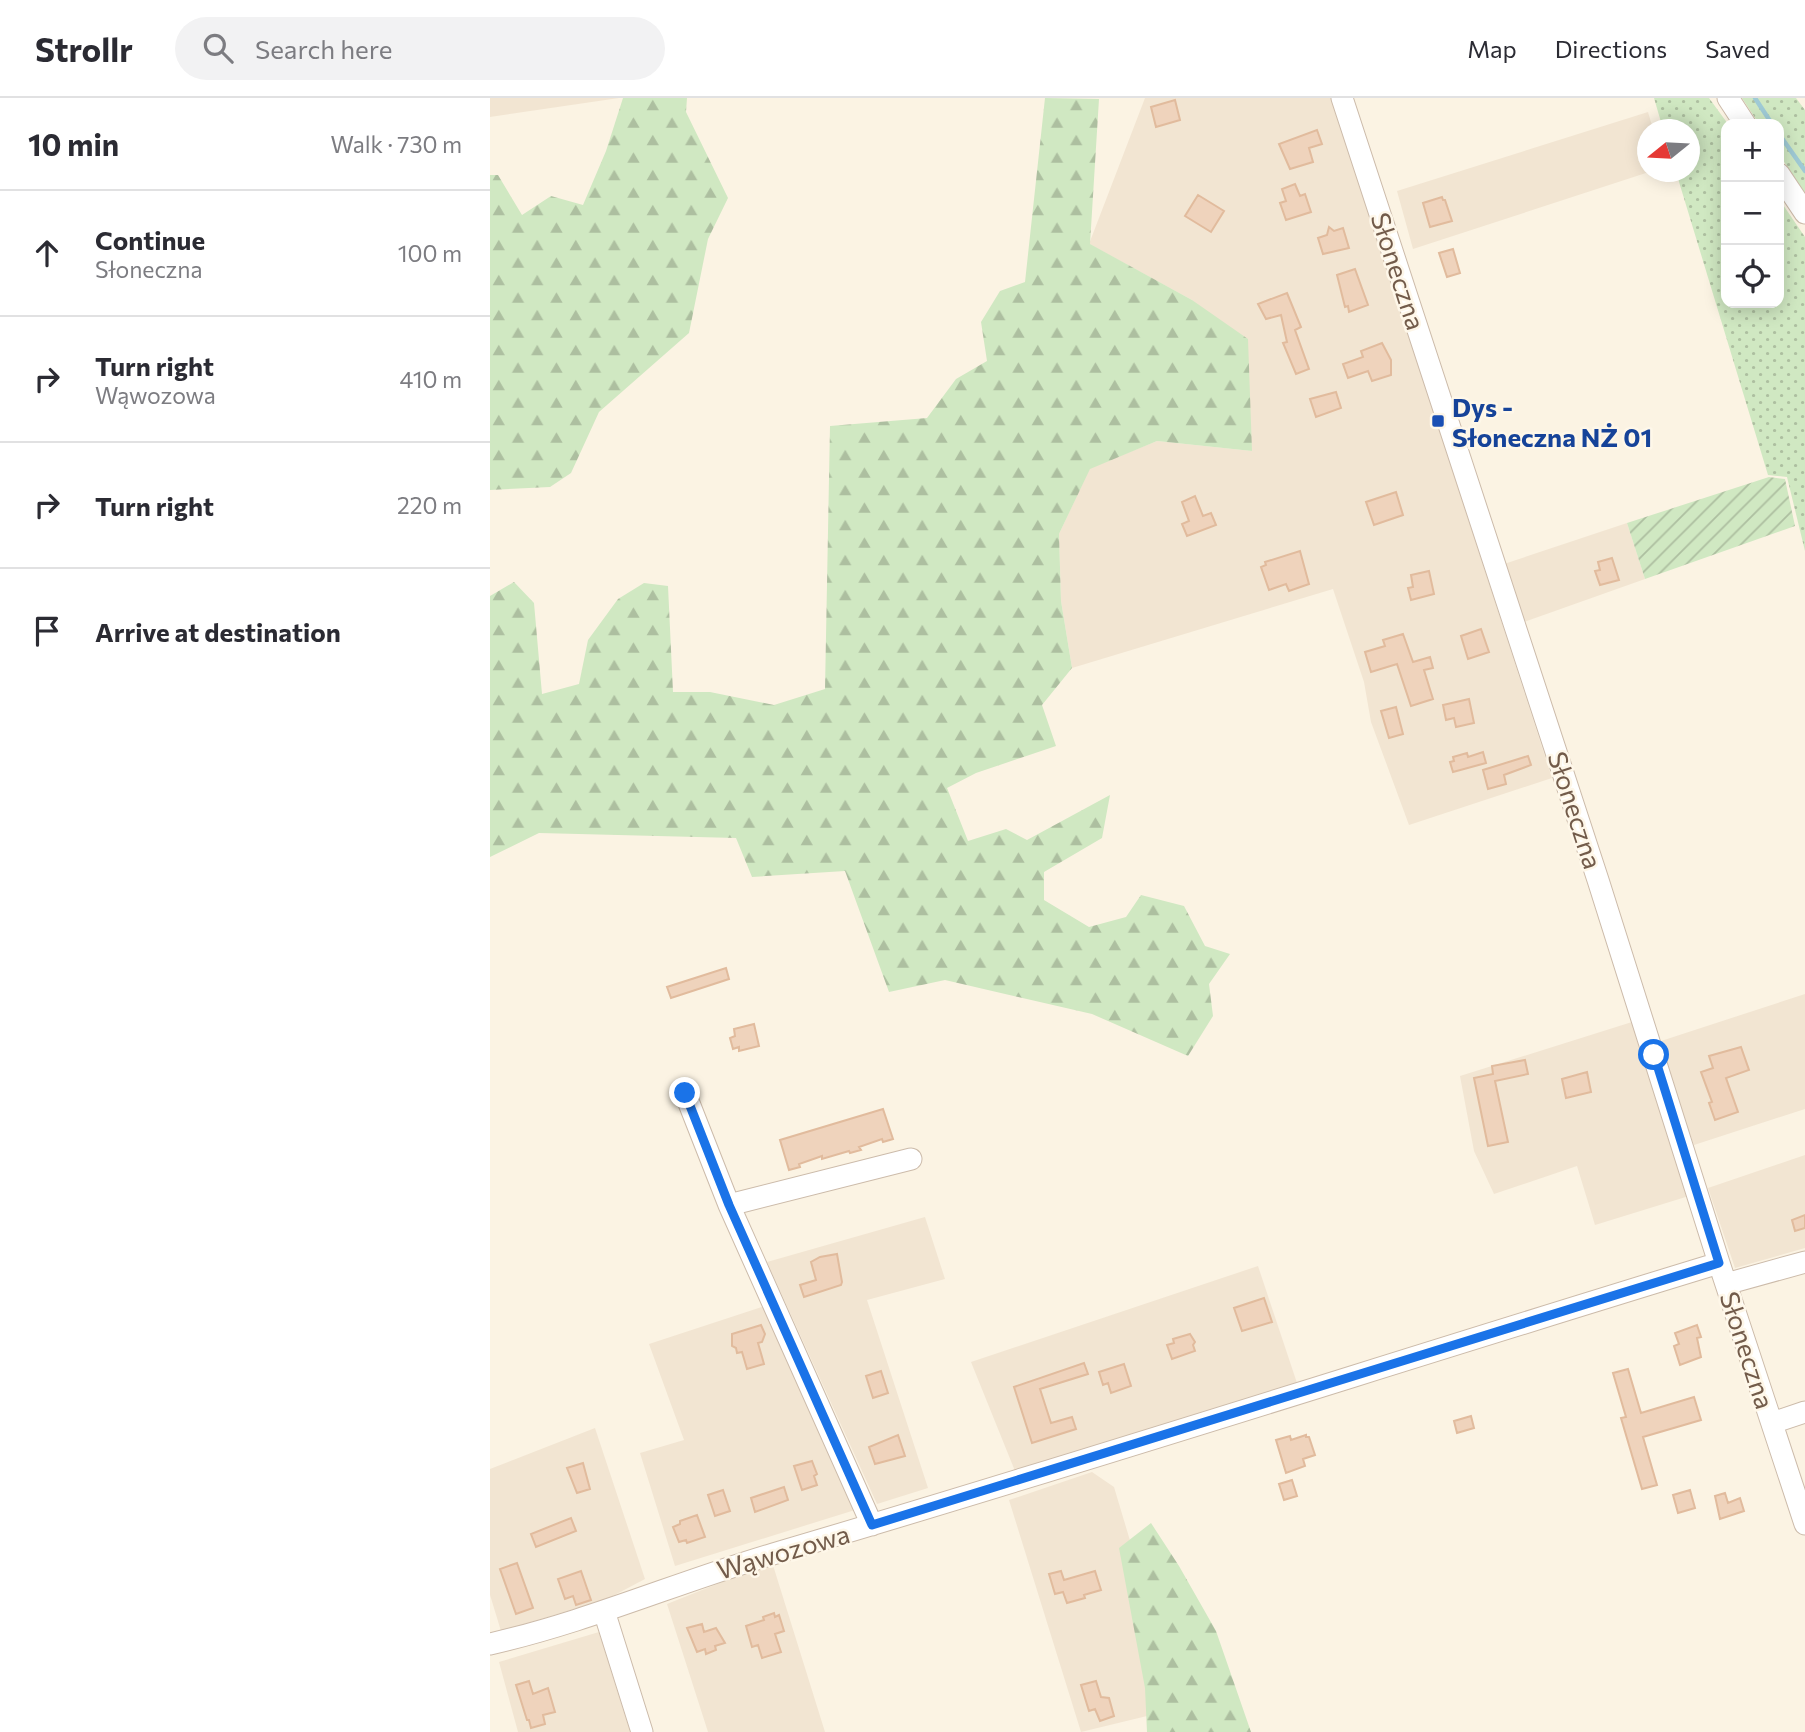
<!DOCTYPE html>
<html lang="en">
<head>
<meta charset="utf-8">
<style>
	:root { --surface:#fff; --page:#f2f2f3; --text:#2b2b33; --muted:#7c7c81; --line:#e1e1e2 }
	body { margin:0; font-family:Commissioner,sans-serif; background:var(--page); color:var(--text) }
	.controls { position:absolute; right:21px; top:21px; display:grid; overflow:hidden; border-radius:14px; box-shadow:0 4px 18px #0003 }
	.controls button { width:63px; height:63px; display:grid; place-items:center; padding:0; border:0; border-bottom:2px solid var(--line); background:var(--surface); color:var(--text); font:35px sans-serif }
	.compass { position:absolute; left:1147px; top:21px; width:63px; height:63px; border-radius:50%; background:var(--surface); box-shadow:0 4px 18px #0003; rotate:252deg }
	.stop { position:absolute; width:21px; height:21px; margin:-16px; border:5px solid #1a73e8; border-radius:50%; background:#fff }
	.stop.end { background:#1a73e8; border-color:#fff; box-shadow:0 2px 7px #0008 }
	.list { margin:0; padding:0; list-style:none }
	h2 { display:flex; justify-content:space-between; align-items:center; height:91px; margin:0; padding:0 28px; font-size:30px }
	h2 small { font-size:23px; font-weight:400; color:var(--muted) }
	.list li { display:grid; grid-template-columns:46px 1fr auto; gap:21px; align-items:center; box-sizing:border-box; height:126px; padding:0 28px; border-top:2px solid var(--line) }
	.list b { display:block; font-size:26px; white-space:nowrap }
	.list p { margin:0; font-size:23px; white-space:nowrap; color:var(--muted) }
	.list em { font-size:23px; font-style:normal; color:var(--muted) }
	.icon { flex:none; width:38px; height:38px; fill:none; stroke:currentColor; stroke-width:2; stroke-linecap:round; stroke-linejoin:round }
	.map { position:relative; flex:none; width:1315px; height:1634px; overflow:hidden }
	header { display:flex; align-items:center; gap:42px; box-sizing:border-box; height:98px; padding:0 35px; background:var(--surface); border-bottom:2px solid var(--line) }
	header strong { font-size:33px }
	nav { display:flex; gap:38px; margin-inline-start:auto; font-size:24px }
	.search { width:490px; height:63px; background:var(--page); display:flex; align-items:center; gap:18px; box-sizing:border-box; padding:0 24px; border-radius:38px; color:var(--muted); font-size:26px }
	main { display:flex }
	aside { flex:1; background:var(--surface) }
	.map>svg:first-child { display:block }
	.residential { fill:#f2e5d2 }
	.grass { fill:url(#grass-dots) }
	.forest { fill:url(#forest-firs) }
	.garden { fill:url(#garden-furrows) }
	.lines { fill:none; stroke-linecap:round; stroke-linejoin:round }
	.stream { stroke:#9fcad5; stroke-width:4.5 }
	.building { fill:#efd3bc; stroke:#e1bb9d; stroke-width:2 }
	.minor-casing { stroke:#cba; stroke-width:23 }
	.minor { stroke:#fff; stroke-width:21 }
	.route { stroke:#1a73e8; stroke-width:9 }
	.transit-dot { fill:#1a4fb4; stroke:#fef7e9; stroke-width:2.5 }
	.labels { text-anchor:middle; dominant-baseline:central; stroke-width:5; stroke-linejoin:round; paint-order:stroke }
	.street-label { font-size:26px; fill:#725b4a; stroke:#fef7e9 }
	.transit-label { font-size:26px; font-weight:bold; fill:#164399; stroke:#fef7e9; text-anchor:start }
</style>
</head>
<body>
<header>
<strong>Strollr</strong>
<div class="search"><svg class="icon" aria-label="search" viewBox="0 0 24 24"><circle cx="10" cy="10" r="6"/><path d="M15 15l6 6"/></svg>Search here</div>
<nav><a>Map</a><a>Directions</a><a>Saved</a></nav>
</header>
<main>
<aside>
<h2>10 min<small>Walk · 730 m</small></h2>
<ul class="list">
<li><svg class="icon" aria-label="ahead" viewBox="0 0 24 24"><path d="M12 20V5M6 11l6-6 6 6"/></svg><div><b>Continue</b><p>Słoneczna</p></div><em>100 m</em></li>
<li><svg class="icon" aria-label="right" viewBox="0 0 24 24"><path d="M7 20v-9h11M14 6l5 5-5 5"/></svg><div><b>Turn right</b><p>Wąwozowa</p></div><em>410 m</em></li>
<li><svg class="icon" aria-label="right" viewBox="0 0 24 24"><path d="M7 20v-9h11M14 6l5 5-5 5"/></svg><div><b>Turn right</b></div><em>220 m</em></li>
<li><svg class="icon" aria-label="arrive" viewBox="0 0 24 24"><path d="M6 21V4h12l-3 4 3 4H6"/></svg><div><b>Arrive at destination</b></div></li>
</ul>
</aside>
<div class="map">
<svg width="1315" height="1634" viewBox="0 0 1315 1634">
	<defs>
		<pattern id="grass-dots" width="8" height="8" patternUnits="userSpaceOnUse" patternTransform="scale(1.75)"><rect width="8" height="8" fill="#d0e8c2"/><path d="M2 2h.1M6 6h.1" fill="none" stroke="#adbfa0" stroke-width="1.8" stroke-linecap="round"/></pattern>
		<pattern id="forest-firs" width="22" height="20" patternUnits="userSpaceOnUse" patternTransform="scale(1.75)"><rect width="22" height="20" fill="#d0e8c2"/><path d="M5 1l3.5 6h-7zM16 11l3.5 6h-7z" fill="#adbfa0"/></pattern>
		<pattern id="garden-furrows" width="10" height="10" patternUnits="userSpaceOnUse" patternTransform="scale(1.75)"><rect width="10" height="10" fill="#d0e8c2"/><path d="M-1 1l2-2M0 10L10 0M9 11l2-2" fill="none" stroke="#adbfa0"/></pattern>
	</defs>
	<rect width="100%" height="100%" fill="#fbf3e3"/>
	<path class="residential" d="M 0,0 L 129,0 L 0,19 Z
		M 655,0 L 842,0 L 1062,680 L 919,727 L 881,624 L 874,584 L 843,491 L 582,570 L 571,503 L 569,436 L 600,370 L 667,343 L 762,353 L 702,202 L 599,146 Z
		M 1158,14 L 1163,31 L 1157,32 L 1159,74 L 923,151 L 907,93 Z
		M 1137,425 L 1155,481 L 1034,524 L 1014,466 Z
		M 1315,896 L 1315,1011 L 1204,1047 L 1168,944 Z
		M 1142,924 L 1199,1098 L 1105,1127 L 1087,1068 L 1004,1096 L 984,1053 L 970,978 Z
		M 1315,1057 L 1315,1150 L 1245,1170 L 1218,1090 Z
		M 435,1119 L 455,1181 L 377,1202 L 438,1390 L 387,1406 L 277,1164 Z
		M 768,1168 L 807,1285 L 525,1373 L 481,1264 Z
		M 275,1208 L 365,1412 L 185,1468 L 150,1355 L 194,1342 L 159,1246 Z
		M 105,1330 L 155,1481 L 117,1501 L 11,1533 L 0,1497 L 0,1371 Z
		M 602,1374 L 624,1389 L 690,1610 L 591,1634 L 519,1402 Z
		M 282,1464 L 335,1634 L 218,1634 L 177,1506 Z
		M 109,1534 L 140,1634 L 28,1634 L 9,1564 Z"/>
	<path class="grass" d="M 1164,0 L 1219,0 L 1238,26 L 1236,205 L 1289,205 L 1289,101 L 1315,139 L 1315,453 L 1297,379 L 1278,377 L 1186,74 L 1199,74 L 1199,32 L 1173,31 Z
		M 1252,0 L 1306,0 L 1315,12 L 1315,96 L 1289,56 L 1289,26 L 1269,26 Z"/>
	<path class="forest" d="M 133,0 L 197,0 L 196,14 L 238,100 L 218,141 L 199,235 L 109,314 L 81,375 L 60,389 L 0,392 L 0,77 L 8,77 L 32,117 L 61,98 L 93,107 L 116,53 Z
		M 555,0 L 609,1 L 600,146 L 702,202 L 758,241 L 762,353 L 667,343 L 600,371 L 569,436 L 571,503 L 582,570 L 552,607 L 566,648 L 486,675 L 457,690 L 478,743 L 516,731 L 537,742 L 620,697 L 612,740 L 554,774 L 554,802 L 599,829 L 636,819 L 651,797 L 694,808 L 715,848 L 740,856 L 719,886 L 723,918 L 698,958 L 602,916 L 455,882 L 399,894 L 355,773 L 262,779 L 246,740 L 49,735 L 0,759 L 0,498 L 24,484 L 44,505 L 52,596 L 89,586 L 98,542 L 128,501 L 154,485 L 178,488 L 183,594 L 220,594 L 284,607 L 335,591 L 340,328 L 437,320 L 466,281 L 497,263 L 491,224 L 510,193 L 535,184 Z
		M 661,1425 L 689,1468 L 726,1533 L 761,1634 L 657,1634 L 655,1590 L 629,1450 Z"/>
	<path class="garden" d="M 1279,379 L 1295,381 L 1305,428 L 1155,481 L 1137,425 Z"/>
	<g class="lines">
		<path class="stream" d="M 1265,0 L 1282,26
			M 1289,36 L 1315,73"/>
	</g>
	<path class="building" d="M 685,2 L 690,22 L 666,29 L 661,9 Z
		M 827,32 L 832,46 L 819,50 L 823,64 L 800,71 L 789,46 Z
		M 805,86 L 810,98 L 815,96 L 821,114 L 796,122 L 790,105 L 796,103 L 792,91 Z
		M 708,97 L 734,113 L 721,134 L 695,118 Z
		M 952,99 L 953,102 L 955,102 L 962,123 L 940,129 L 933,105 Z
		M 839,129 L 844,133 L 853,130 L 859,150 L 833,156 L 828,140 L 837,137 Z
		M 963,151 L 970,175 L 957,179 L 949,155 Z
		M 865,171 L 878,207 L 859,214 L 858,208 L 855,209 L 847,177 Z
		M 797,195 L 811,229 L 805,232 L 819,271 L 806,276 L 793,245 L 797,244 L 791,217 L 776,221 L 768,206 Z
		M 892,245 L 901,262 L 901,277 L 882,283 L 878,273 L 858,280 L 853,266 L 873,259 L 871,253 Z
		M 846,294 L 851,310 L 826,319 L 820,301 Z
		M 906,394 L 913,417 L 884,427 L 876,404 Z
		M 705,398 L 713,418 L 721,415 L 726,427 L 697,438 L 692,426 L 699,423 L 692,404 Z
		M 810,453 L 819,486 L 799,493 L 796,486 L 779,492 L 771,469 L 776,467 L 775,464 Z
		M 1122,460 L 1129,482 L 1110,487 L 1105,473 L 1110,472 L 1108,464 Z
		M 939,473 L 944,496 L 921,502 L 918,490 L 923,489 L 921,477 Z
		M 991,531 L 999,554 L 978,561 L 971,538 Z
		M 913,536 L 923,564 L 940,559 L 943,570 L 934,572 L 943,601 L 921,608 L 907,566 L 881,574 L 875,554 L 895,548 L 893,542 Z
		M 979,601 L 984,625 L 966,629 L 964,620 L 956,622 L 953,607 Z
		M 906,609 L 913,636 L 899,640 L 891,613 Z
		M 993,654 L 996,665 L 963,674 L 960,664 L 964,663 L 963,659 L 977,655 L 978,659 Z
		M 1038,658 L 1041,667 L 1014,677 L 1016,686 L 998,691 L 993,672 Z
		M 236,870 L 239,881 L 181,900 L 177,889 Z
		M 264,926 L 269,948 L 249,953 L 249,949 L 243,951 L 240,940 L 245,938 L 244,931 Z
		M 1251,949 L 1259,972 L 1236,980 L 1248,1014 L 1225,1022 L 1219,1005 L 1222,1004 L 1211,974 L 1223,970 L 1219,958 Z
		M 1035,962 L 1038,976 L 1005,983 L 1018,1044 L 998,1048 L 984,980 L 1003,976 L 1002,968 Z
		M 1097,974 L 1101,994 L 1076,1000 L 1072,981 Z
		M 393,1011 L 403,1041 L 393,1044 L 392,1041 L 369,1049 L 371,1052 L 360,1055 L 359,1053 L 332,1061 L 332,1058 L 309,1066 L 310,1069 L 299,1072 L 290,1042 Z
		M 1315,1117 L 1315,1130 L 1305,1133 L 1302,1122 Z
		M 347,1156 L 352,1184 L 351,1187 L 314,1199 L 310,1187 L 326,1182 L 321,1164 L 330,1159 Z
		M 774,1200 L 782,1224 L 752,1233 L 744,1210 Z
		M 271,1227 L 275,1236 L 272,1244 L 268,1245 L 274,1266 L 257,1271 L 252,1254 L 247,1255 L 246,1250 L 242,1248 L 242,1236 Z
		M 1207,1227 L 1211,1239 L 1207,1240 L 1211,1259 L 1190,1267 L 1184,1248 L 1189,1246 L 1185,1235 Z
		M 700,1236 L 705,1244 L 703,1247 L 705,1253 L 682,1261 L 677,1247 L 684,1245 L 683,1241 Z
		M 594,1265 L 598,1276 L 550,1291 L 561,1325 L 582,1319 L 586,1331 L 542,1345 L 524,1289 Z
		M 634,1266 L 641,1288 L 621,1295 L 618,1285 L 613,1287 L 609,1274 Z
		M 1138,1271 L 1151,1315 L 1204,1299 L 1211,1322 L 1153,1339 L 1167,1387 L 1152,1391 L 1131,1320 L 1136,1319 L 1123,1275 Z
		M 391,1273 L 398,1295 L 383,1300 L 376,1278 Z
		M 981,1318 L 984,1330 L 967,1335 L 964,1323 Z
		M 408,1337 L 415,1358 L 385,1366 L 379,1349 Z
		M 816,1337 L 816,1339 L 819,1339 L 825,1357 L 813,1361 L 815,1368 L 796,1375 L 786,1342 L 800,1338 L 801,1342 Z
		M 322,1363 L 327,1376 L 324,1378 L 327,1387 L 312,1392 L 304,1368 Z
		M 93,1365 L 100,1391 L 87,1395 L 77,1370 Z
		M 802,1382 L 807,1398 L 794,1402 L 789,1386 Z
		M 294,1389 L 298,1402 L 265,1414 L 261,1400 Z
		M 233,1392 L 240,1413 L 225,1418 L 218,1397 Z
		M 1200,1392 L 1205,1410 L 1188,1415 L 1183,1397 Z
		M 1235,1395 L 1238,1405 L 1250,1400 L 1254,1413 L 1230,1421 L 1225,1398 Z
		M 207,1417 L 215,1439 L 197,1445 L 196,1442 L 189,1444 L 183,1429 L 190,1426 L 190,1423 Z
		M 81,1420 L 86,1433 L 46,1449 L 41,1436 Z
		M 27,1465 L 43,1510 L 26,1516 L 10,1471 Z
		M 91,1473 L 101,1502 L 86,1507 L 83,1498 L 75,1501 L 68,1481 Z
		M 571,1473 L 574,1482 L 605,1473 L 611,1492 L 594,1497 L 595,1500 L 577,1505 L 573,1494 L 565,1496 L 559,1476 Z
		M 284,1515 L 285,1519 L 289,1517 L 294,1533 L 285,1536 L 291,1554 L 272,1560 L 268,1547 L 262,1549 L 256,1528 L 274,1522 L 273,1519 Z
		M 212,1526 L 214,1534 L 226,1530 L 235,1545 L 225,1548 L 226,1552 L 216,1556 L 215,1551 L 207,1554 L 197,1530 Z
		M 39,1583 L 43,1596 L 58,1590 L 65,1614 L 53,1617 L 55,1626 L 41,1630 L 39,1622 L 37,1622 L 26,1587 Z
		M 606,1583 L 611,1599 L 619,1600 L 624,1618 L 610,1623 L 605,1611 L 599,1613 L 591,1587 Z"/>
	<g class="lines">
		<g class="minor-casing">
			<path id="minor" d="M 852,0 L 1108,782 L 1229,1165 L 1315,1426
				M 1238,0 L 1255,26
				M 1289,76 L 1315,115
				M 195,995 L 239,1107 L 382,1427
				M 239,1107 L 421,1061
				M 1236,1186 L 1315,1164
				M 1282,1325 L 1315,1314
				M 114,1513 L 152,1634
				M 0,1546 C 97,1524 188,1484 283,1456 C 600,1363 914,1261 1229,1165"/>
		</g>
		<use href="#minor" class="minor"/>
	</g>
	<g class="lines">
		<path class="route" d="M 195,995 L 239,1107 L 382,1427 L 1229,1165 L 1164,957"/>
	</g>
	<rect class="transit-dot" x="941" y="316" width="14" height="14" rx="3.5"/>
	<g class="labels">
		<g class="street-label">
			<text transform="translate(909 173) rotate(72)">Słoneczna</text>
			<text transform="translate(1086 712) rotate(72)">Słoneczna</text>
			<text transform="translate(1258 1252) rotate(72)">Słoneczna</text>
			<text transform="translate(293 1453) rotate(-16)">Wąwozowa</text>
		</g>
		<g class="transit-label">
			<text x="962" y="308">Dys -<tspan x="962" dy="30">Słoneczna NŻ 01</tspan></text>
		</g>
	</g>
</svg>
<div class="controls">
<button>+</button>
<button>−</button>
<button><svg class="icon" aria-label="locate" viewBox="0 0 24 24"><circle cx="12" cy="12" r="6"/><path d="M12 2v4M12 18v4M2 12h4M18 12h4"/></svg></button>
</div>
<svg class="compass" viewBox="-18 -18 36 36"><path d="M0-13l5 13h-10z" fill="#e53935"/><path d="M0 13l5-13h-10z" fill="#7c7c81"/></svg>
<div class="stop" style="left:1164px;top:957px"></div>
<div class="stop end" style="left:195px;top:995px"></div>
</div>
</main>
</body>
</html>
